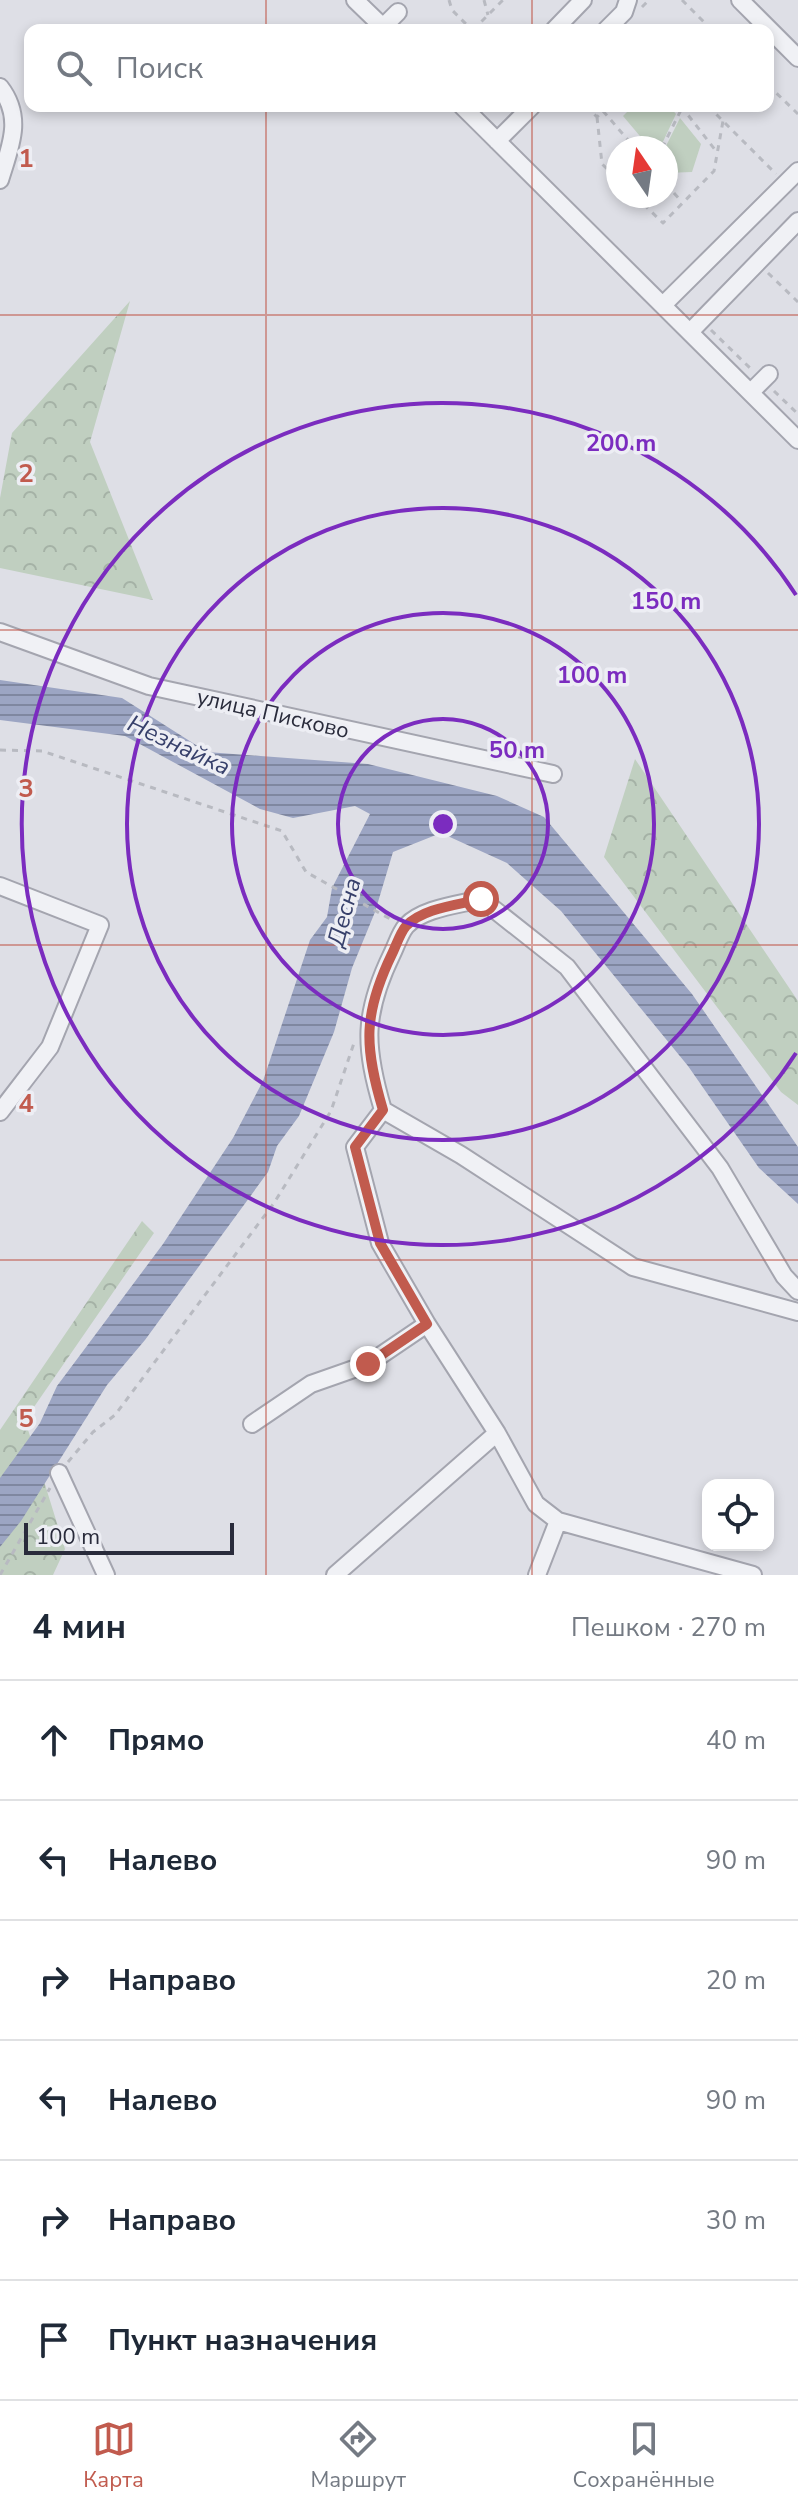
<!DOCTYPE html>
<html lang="ru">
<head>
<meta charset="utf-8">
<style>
	:root { --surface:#fff; --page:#f2f2f3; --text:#1f2937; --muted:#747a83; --line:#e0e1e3; --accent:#c15b4e }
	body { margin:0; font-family:"Nunito Sans",sans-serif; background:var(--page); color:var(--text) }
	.controls { position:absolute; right:24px; bottom:24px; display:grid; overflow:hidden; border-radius:16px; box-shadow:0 4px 12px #0003 }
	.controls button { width:72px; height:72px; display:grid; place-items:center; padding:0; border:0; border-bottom:2px solid var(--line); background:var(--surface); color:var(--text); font:40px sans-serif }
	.compass { position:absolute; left:606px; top:136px; width:72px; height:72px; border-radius:50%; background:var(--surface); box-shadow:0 4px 12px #0003; rotate:347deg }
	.scale { position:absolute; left:24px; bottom:20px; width:210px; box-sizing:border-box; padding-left:8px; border:4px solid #292b3b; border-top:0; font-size:22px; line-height:28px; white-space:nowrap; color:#292b3b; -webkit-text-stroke:6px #edeef4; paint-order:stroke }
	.stop { position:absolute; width:24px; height:24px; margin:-18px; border:6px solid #c15b4e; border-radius:50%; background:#fff }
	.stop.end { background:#c15b4e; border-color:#fff; box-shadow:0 2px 8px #0008 }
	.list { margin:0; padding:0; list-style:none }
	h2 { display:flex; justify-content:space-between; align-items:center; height:104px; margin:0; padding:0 32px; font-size:34px }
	h2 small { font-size:26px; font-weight:400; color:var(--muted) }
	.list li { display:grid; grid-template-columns:52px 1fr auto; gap:24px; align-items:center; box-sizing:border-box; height:120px; padding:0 32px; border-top:2px solid var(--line) }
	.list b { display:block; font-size:30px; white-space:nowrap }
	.list em { font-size:26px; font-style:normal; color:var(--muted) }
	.icon { flex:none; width:44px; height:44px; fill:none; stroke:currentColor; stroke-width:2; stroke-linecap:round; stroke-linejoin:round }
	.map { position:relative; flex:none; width:798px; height:1575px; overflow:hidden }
	.search { position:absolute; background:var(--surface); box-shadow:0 4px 12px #0003; left:24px; right:24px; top:24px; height:88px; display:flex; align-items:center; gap:20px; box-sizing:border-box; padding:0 28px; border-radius:16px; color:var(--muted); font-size:30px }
	.sheet { height:824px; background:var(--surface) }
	nav { display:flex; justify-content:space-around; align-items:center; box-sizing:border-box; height:112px; border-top:2px solid var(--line); background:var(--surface); font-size:22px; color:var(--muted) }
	nav a { display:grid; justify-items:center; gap:4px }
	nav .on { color:var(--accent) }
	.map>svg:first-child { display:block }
	.forest { fill:url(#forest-crowns) }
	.park { fill:#c0cfc0 }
	.water { fill:url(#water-rules) }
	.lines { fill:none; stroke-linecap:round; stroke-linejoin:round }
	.minor-casing { stroke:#a4a5af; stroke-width:20 }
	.path { stroke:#b8bac1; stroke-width:3; stroke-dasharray:6 6; stroke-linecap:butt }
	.minor { stroke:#f0f1f5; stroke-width:16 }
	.route { stroke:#c15b4e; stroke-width:10 }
	.grid { fill:none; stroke:#c15b4e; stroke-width:2; stroke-opacity:0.55 }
	.ring { fill:none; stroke:#7b2cbf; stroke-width:4 }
	.labels { text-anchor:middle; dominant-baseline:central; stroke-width:7; stroke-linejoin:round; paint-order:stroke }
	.street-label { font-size:22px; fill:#292b3b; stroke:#edeef4 }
	.water-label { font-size:24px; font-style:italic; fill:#37406b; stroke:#edeef4 }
	.grid-label { font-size:26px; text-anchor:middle; font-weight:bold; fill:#c15b4e; stroke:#edeef4; stroke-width:7; stroke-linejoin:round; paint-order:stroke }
	.centre { fill:#7b2cbf; stroke:#edeef4; stroke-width:4 }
	.ring-label { font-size:24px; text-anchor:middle; font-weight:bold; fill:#7b2cbf; stroke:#edeef4; stroke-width:7; stroke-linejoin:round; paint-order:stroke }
</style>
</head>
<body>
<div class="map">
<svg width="798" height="1575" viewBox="0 0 798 1575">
	<defs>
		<pattern id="forest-crowns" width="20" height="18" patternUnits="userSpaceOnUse" patternTransform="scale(2)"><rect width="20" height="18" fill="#c0cfc0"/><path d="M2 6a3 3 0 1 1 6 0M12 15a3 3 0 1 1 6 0" fill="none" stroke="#a5b2a6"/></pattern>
		<pattern id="water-rules" width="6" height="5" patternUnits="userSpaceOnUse" patternTransform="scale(2)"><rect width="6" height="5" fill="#9ca5c3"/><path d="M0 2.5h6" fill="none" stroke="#7f87a0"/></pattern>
	</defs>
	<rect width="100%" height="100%" fill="#dedfe6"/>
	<path class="forest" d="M 130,301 L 90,442 L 153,600 L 0,568 L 0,498 L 12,433 Z
		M 635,759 L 798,1001 L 798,1105 L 781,1092 L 604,857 Z
		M 142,1221 L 154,1233 L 25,1420 L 65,1549 L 53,1575 L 0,1575 L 0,1430 Z"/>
	<path class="park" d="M 633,106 L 669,106 L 676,114 L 660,148 L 650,148 L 623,116 Z
		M 680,118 L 701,144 L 692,172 L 666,173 L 665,148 Z"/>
	<path class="water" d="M 0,680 L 122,698 L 207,752 L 368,764 L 497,796 L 544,817 L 692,994 L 798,1147 L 798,1204 L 759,1168 L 688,1066 L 561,911 L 507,863 L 441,833 L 393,852 L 375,912 L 352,968 L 334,1032 L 299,1116 L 277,1146 L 268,1172 L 145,1340 L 107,1385 L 21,1521 L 0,1547 L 0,1478 L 40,1423 L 57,1386 L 163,1244 L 233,1138 L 263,1081 L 310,940 L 327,917 L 332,888 L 370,814 L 355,806 L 293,818 L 260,809 L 125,736 L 0,720 Z"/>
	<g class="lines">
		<g class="minor-casing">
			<path id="minor" d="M 355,0 L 386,30
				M 740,0 L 798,58
				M 383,27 L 398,12
				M 554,30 L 583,0
				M 606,30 L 624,12 L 628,0
				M 0,87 C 24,118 10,147 0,180
				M 462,106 L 798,440
				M 497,141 L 532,106
				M 663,305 L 798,171
				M 690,332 L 798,221
				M 751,392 L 769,374
				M 0,632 L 149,686 L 553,774
				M 0,886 L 100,925 L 50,1047 L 0,1112
				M 383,1110 C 364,1046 363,1014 392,954 C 396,946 400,933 406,926 C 423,908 458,905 481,899 L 567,967 L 720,1168 L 784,1276 L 798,1291
				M 252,1424 L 311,1384 L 368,1364 L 427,1324
				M 59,1473 L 106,1575
				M 335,1575 L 497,1433
				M 537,1575 L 558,1521
				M 753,1575 L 558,1521 L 536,1504 L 497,1433 L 427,1324 L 380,1243 L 355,1147 L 383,1110 L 461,1155 L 633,1267 L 798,1312"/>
		</g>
		<path class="path" d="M 449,0 L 452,10 L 472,30
			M 484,0 L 488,15
			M 682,0 L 712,30
			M 642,7 L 649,0
			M 473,30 L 503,0
			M 768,85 L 798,114
			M 586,106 L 597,117 L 608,106
			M 681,106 L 716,151
			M 708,106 L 776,174
			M 603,111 L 635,148
			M 597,117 L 602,164 L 618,179
			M 662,148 L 682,108
			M 666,184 L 682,202
			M 635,196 L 663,223 L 714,171 L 723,121
			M 768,273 L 798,302
			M 711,330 L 751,369
			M 774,391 L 798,414
			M 0,750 L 42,751 L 282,831 L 306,872 L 392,920
			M 68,1462 L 93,1432 L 115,1415 L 274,1203 L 331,1111 L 354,1043
			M 0,1575 L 50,1488"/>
		<use href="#minor" class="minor"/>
	</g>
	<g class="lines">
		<path class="route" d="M 368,1364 L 427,1324 L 380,1243 L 355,1147 L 383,1110 C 364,1046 363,1014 392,954 C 396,946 400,933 406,926 C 423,908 458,905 481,899"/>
	</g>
	<path class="grid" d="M 266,0 L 266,30M 532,0 L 532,30M 266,106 L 266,1575M 532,106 L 532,1575M 0,315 L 798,315M 0,630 L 798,630M 0,945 L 798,945M 0,1260 L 798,1260"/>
	<g class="ring">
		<circle cx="443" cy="824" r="105"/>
		<circle cx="443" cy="824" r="211"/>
		<circle cx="443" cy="824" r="316"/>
		<path d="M796 1053A421 421 0 1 1 796 595"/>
	</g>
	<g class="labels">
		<g class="street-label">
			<text transform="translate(273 714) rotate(13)">улица Писково</text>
		</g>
		<g class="water-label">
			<text transform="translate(179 745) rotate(25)">Незнайка</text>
			<text transform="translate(344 912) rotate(-75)">Десна</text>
		</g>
	</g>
	<g class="grid-label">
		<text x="26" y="167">1</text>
		<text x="26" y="482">2</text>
		<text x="26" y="797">3</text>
		<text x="26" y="1112">4</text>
		<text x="26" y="1427">5</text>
	</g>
	<circle cx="443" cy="824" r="12" class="centre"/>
	<g class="ring-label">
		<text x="621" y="451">200 m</text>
		<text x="666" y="609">150 m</text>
		<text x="592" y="683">100 m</text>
		<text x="517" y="758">50 m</text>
	</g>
</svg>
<div class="controls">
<button><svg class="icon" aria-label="locate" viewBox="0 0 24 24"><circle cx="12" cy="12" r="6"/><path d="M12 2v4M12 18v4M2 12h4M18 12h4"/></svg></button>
</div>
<svg class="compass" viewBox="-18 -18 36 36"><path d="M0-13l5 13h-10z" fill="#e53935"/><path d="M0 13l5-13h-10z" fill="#747a83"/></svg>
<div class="scale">100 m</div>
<div class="stop" style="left:481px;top:899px"></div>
<div class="stop end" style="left:368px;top:1364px"></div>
<div class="search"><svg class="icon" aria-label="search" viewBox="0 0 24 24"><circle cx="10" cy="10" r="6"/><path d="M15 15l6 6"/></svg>Поиск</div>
</div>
<section class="sheet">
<h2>4 мин<small>Пешком · 270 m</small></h2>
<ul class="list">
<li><svg class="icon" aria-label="ahead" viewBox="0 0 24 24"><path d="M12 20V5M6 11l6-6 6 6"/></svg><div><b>Прямо</b></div><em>40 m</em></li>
<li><svg class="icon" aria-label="left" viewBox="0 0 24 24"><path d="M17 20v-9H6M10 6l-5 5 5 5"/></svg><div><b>Налево</b></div><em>90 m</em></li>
<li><svg class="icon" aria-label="right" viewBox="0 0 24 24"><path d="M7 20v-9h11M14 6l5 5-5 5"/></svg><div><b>Направо</b></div><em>20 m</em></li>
<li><svg class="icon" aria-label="left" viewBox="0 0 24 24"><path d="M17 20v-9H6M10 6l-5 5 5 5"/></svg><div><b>Налево</b></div><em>90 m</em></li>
<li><svg class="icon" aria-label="right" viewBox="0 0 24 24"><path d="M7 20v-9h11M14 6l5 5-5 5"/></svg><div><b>Направо</b></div><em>30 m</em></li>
<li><svg class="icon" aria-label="arrive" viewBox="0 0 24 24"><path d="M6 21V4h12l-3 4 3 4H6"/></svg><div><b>Пункт назначения</b></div></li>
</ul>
</section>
<nav>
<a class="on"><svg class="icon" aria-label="map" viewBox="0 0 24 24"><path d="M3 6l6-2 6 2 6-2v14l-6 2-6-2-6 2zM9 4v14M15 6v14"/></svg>Карта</a>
<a><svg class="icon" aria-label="directions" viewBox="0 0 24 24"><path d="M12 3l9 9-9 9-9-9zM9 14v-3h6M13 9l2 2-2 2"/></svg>Маршрут</a>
<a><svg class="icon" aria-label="saved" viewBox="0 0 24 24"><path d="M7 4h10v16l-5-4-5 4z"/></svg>Сохранённые</a>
</nav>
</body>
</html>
